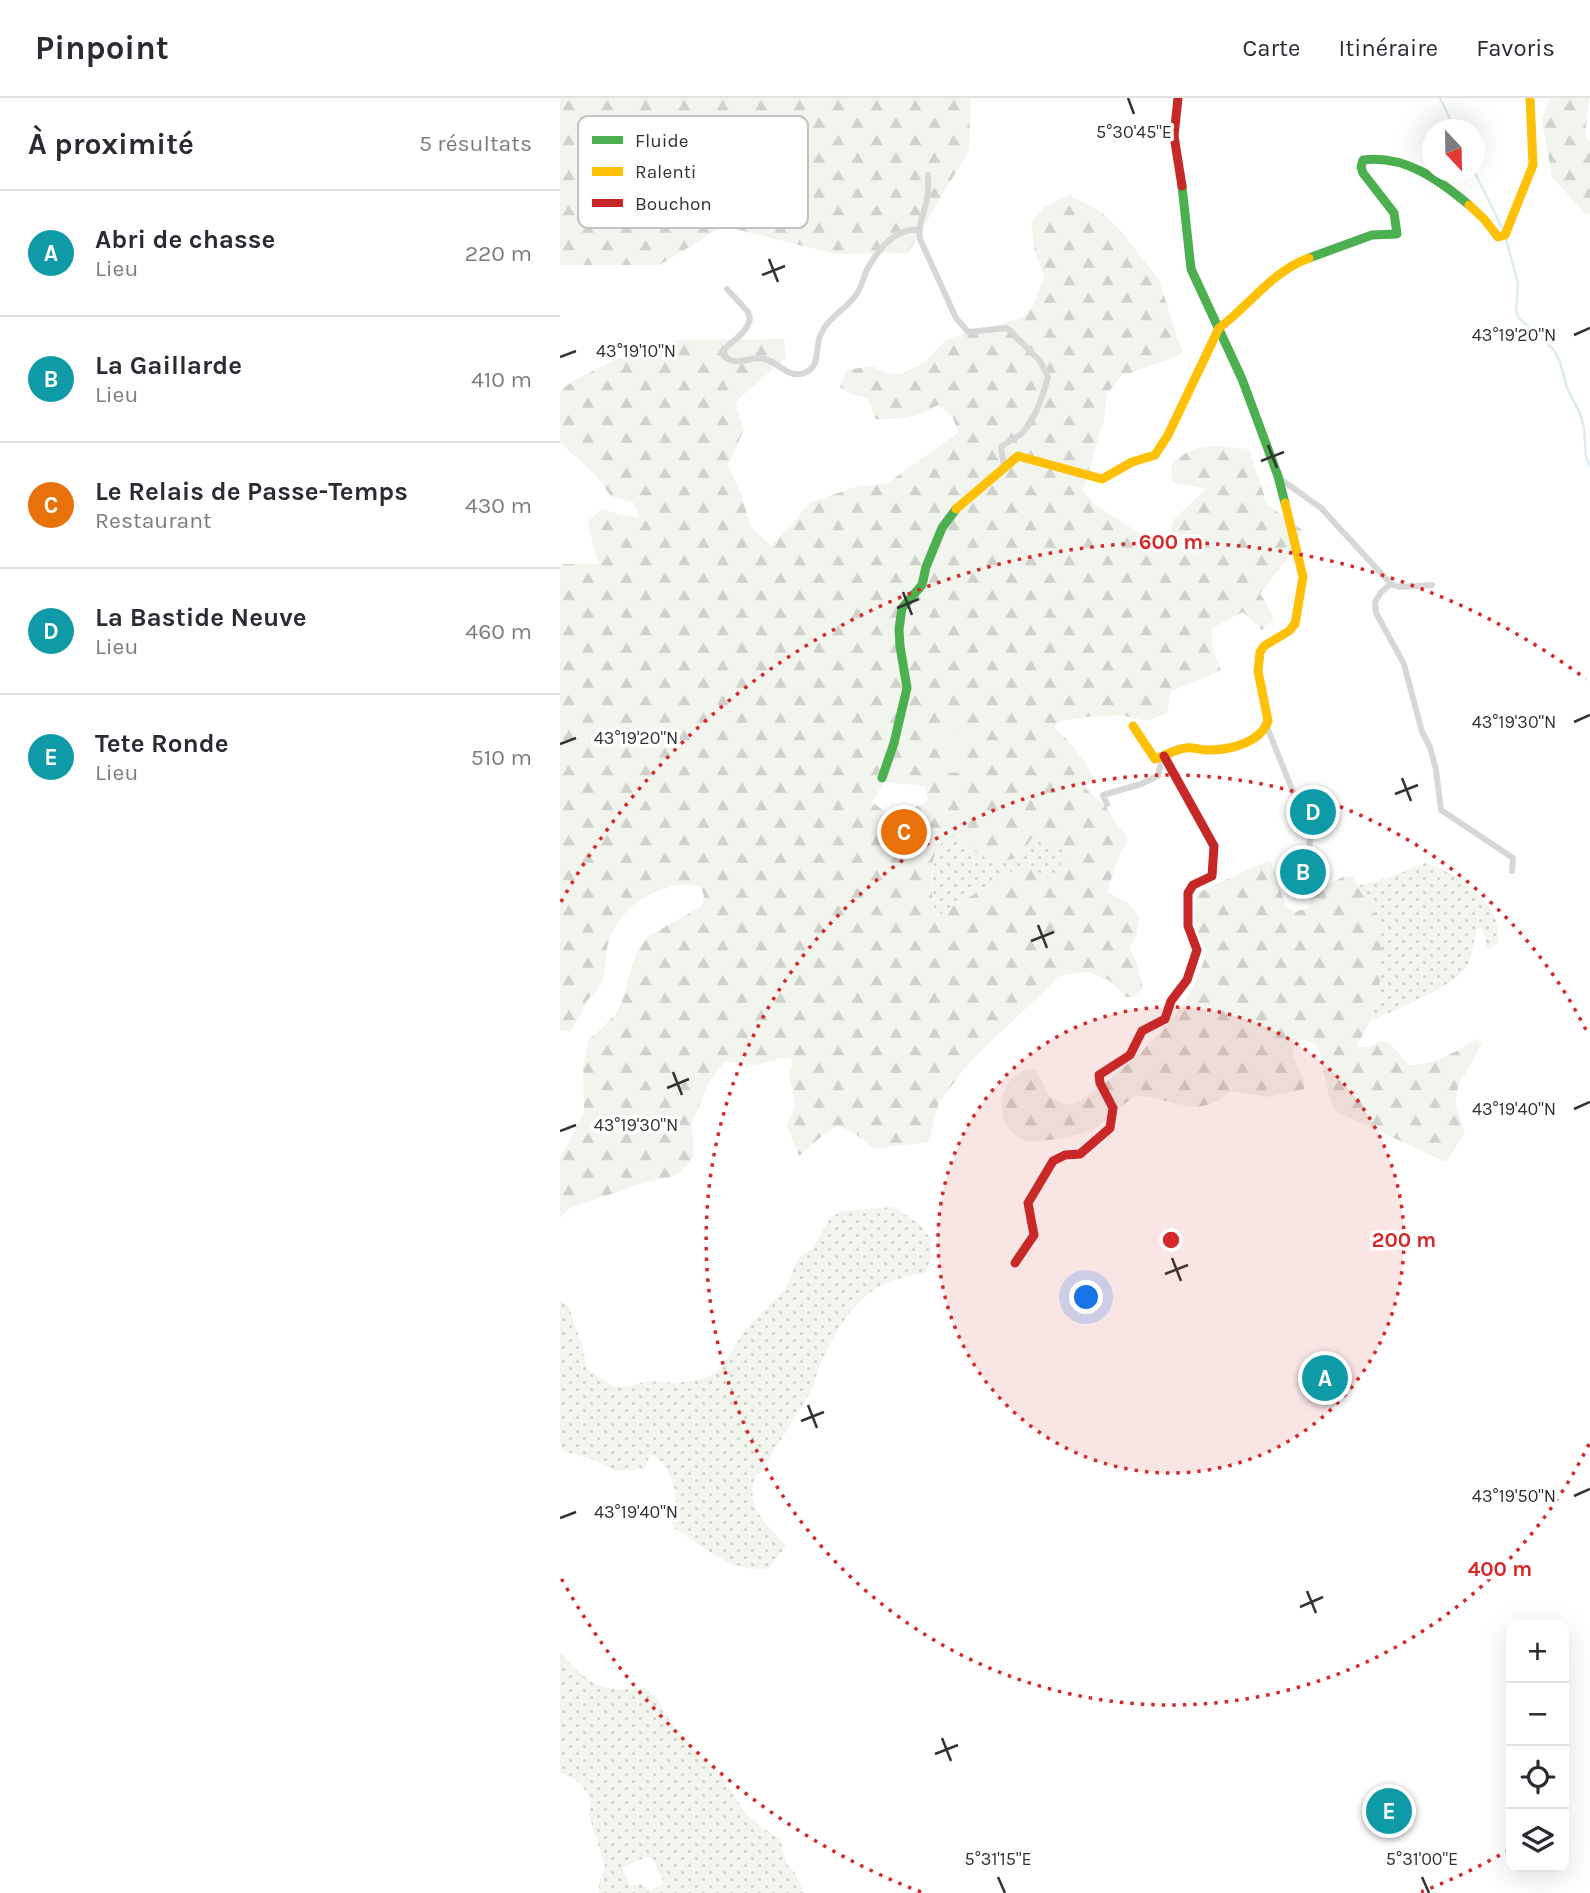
<!DOCTYPE html>
<html lang="fr">
<head>
<meta charset="utf-8">
<style>
	:root { --surface:#fff; --page:#f7f7f7; --text:#2b2b33; --muted:#7c7c81; --line:#e1e1e2; --accent:#d93025 }
	body { margin:0; font-family:Karla,sans-serif; background:var(--page); color:var(--text) }
	.controls { position:absolute; right:21px; bottom:21px; display:grid; overflow:hidden; border-radius:14px; box-shadow:0 7px 28px #0002 }
	.controls button { width:63px; height:63px; display:grid; place-items:center; padding:0; border:0; border-bottom:2px solid var(--line); background:var(--surface); color:var(--text); font:35px sans-serif }
	.compass { position:absolute; left:862px; top:21px; width:63px; height:63px; border-radius:50%; background:var(--surface); box-shadow:0 7px 28px #0002; rotate:158deg }
	.you { position:absolute; left:527px; top:1200px; width:24px; height:24px; margin:-18px; border:5px solid #fff; border-radius:50%; background:#1a73e8; box-shadow:0 0 0 10px #1a73e833 }
	.badge { display:grid; place-items:center; width:46px; height:46px; border-radius:50%; background:var(--accent); color:#fff; font-size:23px; font-weight:700 }
	.pin { position:absolute; translate:-50% -50%; border:4px solid #fff; box-shadow:0 2px 7px #0006 }
	.list { margin:0; padding:0; list-style:none }
	h2 { display:flex; justify-content:space-between; align-items:center; height:91px; margin:0; padding:0 28px; font-size:30px }
	h2 small { font-size:23px; font-weight:400; color:var(--muted) }
	.list li { display:grid; grid-template-columns:46px 1fr auto; gap:21px; align-items:center; box-sizing:border-box; height:126px; padding:0 28px; border-top:2px solid var(--line) }
	.list b { display:block; font-size:26px; white-space:nowrap }
	.list p { margin:0; font-size:23px; white-space:nowrap; color:var(--muted) }
	.list em { font-size:23px; font-style:normal; color:var(--muted) }
	.icon { flex:none; width:38px; height:38px; fill:none; stroke:currentColor; stroke-width:2; stroke-linecap:round; stroke-linejoin:round }
	.map { position:relative; flex:none; width:1030px; height:1795px; overflow:hidden }
	header { display:flex; align-items:center; gap:42px; box-sizing:border-box; height:98px; padding:0 35px; background:var(--surface); border-bottom:2px solid var(--line) }
	header strong { font-size:33px }
	nav { display:flex; gap:38px; margin-inline-start:auto; font-size:24px }
	main { display:flex }
	aside { flex:1; background:var(--surface) }
	.map>svg:first-child { display:block }
	.grass { fill:url(#grass-dots); fill-rule:evenodd }
	.forest { fill:url(#forest-firs); fill-rule:evenodd }
	.garden { fill:#f1f5ed }
	.lines { fill:none; stroke-linecap:round; stroke-linejoin:round }
	.stream { stroke:#ddebf3; stroke-width:2.5 }
	.street { stroke:#d7d7d7; stroke-width:6 }
	.fast { stroke:#4caf50; stroke-width:9 }
	.slow { stroke:#ffc107; stroke-width:9 }
	.jam { stroke:#c62828; stroke-width:9 }
	.ticks { fill:none; stroke:#333; stroke-width:2.5 }
	.ring { fill:none; stroke:#d62828; stroke-width:3.5; stroke-dasharray:3.5 7 }
	.key { fill:#fff; stroke:#c2c2c2; stroke-width:2 }
	.key-label { font-size:19px; fill:#333 }
	.ticks-label { font-size:18px; text-anchor:middle; fill:#333; stroke:#fff; stroke-width:7; stroke-linejoin:round; paint-order:stroke }
	.centre { fill:#d62828; stroke:#fff; stroke-width:3.5 }
	.ring-label { font-size:21px; text-anchor:middle; font-weight:bold; fill:#d62828; stroke:#fff; stroke-width:7; stroke-linejoin:round; paint-order:stroke }
</style>
</head>
<body>
<header>
<strong>Pinpoint</strong>
<nav><a>Carte</a><a>Itinéraire</a><a>Favoris</a></nav>
</header>
<main>
<aside>
<h2>À proximité<small>5 résultats</small></h2>
<ul class="list">
<li><span class="badge" style="background:#0f9aa8">A</span><div><b>Abri de chasse</b><p>Lieu</p></div><em>220 m</em></li>
<li><span class="badge" style="background:#0f9aa8">B</span><div><b>La Gaillarde</b><p>Lieu</p></div><em>410 m</em></li>
<li><span class="badge" style="background:#e8710a">C</span><div><b>Le Relais de Passe-Temps</b><p>Restaurant</p></div><em>430 m</em></li>
<li><span class="badge" style="background:#0f9aa8">D</span><div><b>La Bastide Neuve</b><p>Lieu</p></div><em>460 m</em></li>
<li><span class="badge" style="background:#0f9aa8">E</span><div><b>Tete Ronde</b><p>Lieu</p></div><em>510 m</em></li>
</ul>
</aside>
<div class="map">
<svg width="1030" height="1795" viewBox="0 0 1030 1795">
	<defs>
		<pattern id="grass-dots" width="8" height="8" patternUnits="userSpaceOnUse" patternTransform="scale(1.75)"><rect width="8" height="8" fill="#f1f5ed"/><path d="M2 2h.1M6 6h.1" fill="none" stroke="#cfd2cc" stroke-width="1.8" stroke-linecap="round"/></pattern>
		<pattern id="forest-firs" width="22" height="20" patternUnits="userSpaceOnUse" patternTransform="scale(1.75)"><rect width="22" height="20" fill="#f1f5ed"/><path d="M5 1l3.5 6h-7zM16 11l3.5 6h-7z" fill="#cfd2cc"/></pattern>
	</defs>
	<rect width="100%" height="100%" fill="#fff"/>
	<path class="grass" d="M 476,736 L 509,756 L 490,781 L 431,785 L 374,820 C 374,801 364,731 400,738 C 418,741 438,753 456,760 Z
		M 865,765 C 899,776 943,804 938,845 L 927,852 L 925,836 L 921,830 L 917,831 C 913,843 913,857 907,868 C 896,888 832,914 810,922 L 819,893 L 820,870 L 797,788 L 825,781 Z
		M 334,1109 C 366,1129 381,1139 365,1176 C 306,1181 284,1215 261,1265 C 256,1275 255,1286 249,1296 C 232,1325 214,1354 194,1382 C 186,1411 209,1428 226,1448 L 208,1471 C 171,1475 142,1448 113,1429 C 110,1419 117,1410 116,1400 C 115,1386 105,1360 90,1357 L 85,1371 L 54,1373 L 35,1362 L 3,1353 L 0,1345 L 0,1203 L 9,1210 L 22,1247 L 27,1271 L 52,1288 L 66,1289 L 88,1283 L 116,1285 L 146,1280 L 160,1271 L 186,1231 L 225,1191 L 239,1159 L 253,1150 L 270,1120 L 282,1113 Z
		M 0,1555 C 32,1588 39,1595 86,1590 L 99,1603 L 104,1615 L 138,1657 L 157,1672 L 186,1716 L 204,1731 L 220,1741 L 227,1767 L 235,1775 L 244,1795 L 39,1795 L 39,1785 L 45,1768 L 29,1717 L 31,1706 L 27,1695 L 19,1684 L 0,1674 ZM 87,1759 L 93,1761 L 104,1786 L 90,1793 L 82,1786 L 70,1788 L 62,1769 Z"/>
	<path class="forest" d="M 0,0 L 411,0 L 409,52 L 348,155 L 275,156 L 163,128 L 100,167 L 0,167 Z
		M 989,0 L 1029,0 L 1025,39 L 1030,44 L 1030,115 L 1026,117 L 992,79 L 982,22 Z
		M 510,97 L 542,115 L 562,134 L 599,182 L 622,254 L 611,261 L 561,278 L 547,296 L 544,321 L 523,393 L 535,407 L 605,451 L 614,421 L 646,391 L 613,384 L 611,368 C 635,341 657,348 689,351 L 707,406 L 742,432 L 731,456 L 700,496 L 709,509 L 714,522 L 702,532 L 683,514 L 652,530 L 652,548 L 661,573 L 611,593 L 607,615 L 586,623 L 561,617 L 526,619 L 500,623 L 494,629 L 514,649 L 535,680 L 524,689 L 546,709 L 568,742 L 560,755 L 547,794 L 568,805 L 579,818 L 577,836 L 569,849 L 577,865 L 583,890 L 574,899 L 566,899 L 549,882 L 529,874 L 502,877 L 412,961 L 379,1004 L 369,1044 L 314,1051 L 292,1033 L 278,1028 C 262,1035 253,1047 239,1058 L 227,1028 L 235,1007 L 229,978 L 233,963 L 229,959 L 195,967 L 165,963 L 149,984 L 131,1028 L 134,1044 L 133,1060 L 118,1077 L 81,1086 L 10,1110 L 0,1120 L 0,1061 L 24,1014 L 23,971 L 28,943 L 55,917 L 62,904 L 76,855 L 87,839 L 142,808 L 144,798 L 141,789 C 103,779 59,808 48,846 C 45,856 46,874 43,883 C 40,890 31,898 26,904 C 25,914 15,923 11,934 L 0,933 L 0,469 L 3,466 L 39,466 L 28,428 L 30,421 L 42,411 L 61,417 L 79,419 L 74,405 L 51,398 L 32,373 L 0,345 L 0,293 L 13,283 L 56,261 L 89,253 L 118,242 L 224,241 L 226,260 L 175,304 L 184,332 L 168,366 L 181,397 L 192,431 L 211,447 L 232,427 L 249,405 L 298,388 L 326,386 L 398,335 L 393,319 L 378,307 C 358,320 339,322 315,321 L 308,300 L 291,296 L 280,289 L 286,272 L 312,268 L 326,276 L 343,275 L 365,264 L 387,241 L 461,220 L 473,208 L 484,178 L 475,155 L 471,124 L 484,109 ZM 324,684 L 364,688 L 368,702 L 335,721 L 312,704 ZM 476,736 L 508,756 L 490,781 L 464,766 L 374,820 C 373,792 362,745 398,737 L 432,766 L 456,760 Z
		M 710,762 L 725,806 L 734,814 L 748,810 L 750,795 L 785,778 L 793,779 C 799,794 812,808 816,823 C 825,853 822,891 811,920 C 807,930 800,940 796,949 L 808,949 L 820,943 L 830,945 L 848,967 C 870,968 898,954 916,941 L 922,945 L 898,989 L 895,1006 L 905,1035 L 886,1064 L 775,1013 C 773,1006 769,999 767,991 C 762,971 767,944 740,941 L 732,952 C 735,966 745,977 744,991 L 708,999 L 672,993 C 642,1016 632,1009 597,1001 C 591,1000 583,997 576,998 C 569,1000 543,1025 534,1031 C 523,1037 471,1048 460,1041 C 430,1024 438,970 475,971 C 491,994 480,1000 512,1007 C 551,986 613,929 633,889 C 639,878 643,865 647,853 C 634,835 631,816 637,795 Z"/>
	<path class="garden" d="M 404,632 L 407,674 L 386,675 L 384,634 Z"/>
	<g class="lines">
		<path class="stream" d="M 880,0 L 895,32
			M 914,73 L 944,134
			M 946,141 L 958,185 L 956,212 L 958,219 L 994,252 L 1000,264 L 1007,290 L 1019,313 L 1024,330 L 1026,359 L 1030,368"/>
		<path class="street" d="M 368,77 C 368,85 369,94 367,101 C 364,116 358,125 360,141 L 396,220 L 408,234 L 447,230 L 480,263 L 488,279 C 482,299 476,321 461,336 C 455,341 447,344 441,349 L 444,368
			M 167,191 L 188,214 L 190,221 C 186,237 173,241 164,252 L 164,258 C 177,270 191,257 205,261 C 219,265 229,281 244,275 C 261,269 255,251 260,238 C 267,220 285,212 296,197 C 303,188 303,177 309,168 C 320,149 337,130 359,132
			M 719,380 L 761,410 L 831,486 L 839,489 L 872,487
			M 831,486 L 821,494 L 815,504 L 816,515 L 844,566 L 862,634 L 870,649 L 876,672 L 881,712 L 953,760 L 952,773
			M 707,629 L 750,736 L 749,770 L 763,798
			M 547,706 L 543,697 L 581,686 L 598,678 L 602,659"/>
		<path class="fast" d="M 622,88 L 631,171 L 682,281 L 718,378 L 725,405
			M 749,160 L 812,137 L 837,136 L 834,115 L 803,75 L 801,69 L 803,62 C 845,57 878,81 909,107
			M 322,680 L 334,645 L 347,590 L 340,548 L 339,531 L 342,510 L 362,487 L 366,469 L 382,430 L 396,411"/>
		<path class="slow" d="M 909,107 L 924,121 L 938,139 L 945,137 L 973,67 L 970,0
			M 396,411 L 458,358 L 542,381 L 572,364 L 595,357 L 608,337 L 659,230 C 690,207 711,174 749,160
			M 573,628 L 595,661 C 605,658 615,651 626,650 C 633,649 640,652 648,652 C 670,652 700,645 708,623 L 698,573 L 700,554 L 704,548 L 729,533 L 735,526 L 743,479 L 725,405"/>
		<path class="jam" d="M 618,0 L 614,38 L 622,88
			M 455,1165 L 474,1137 L 468,1105 L 493,1063 L 505,1057 L 520,1056 L 550,1030 L 553,1010 L 540,985 L 539,977 L 570,957 L 582,933 L 605,921 L 611,903 L 627,882 L 637,852 L 628,828 L 628,795 L 633,787 L 652,778 L 654,748 L 604,658"/>
	</g>
	<path class="ticks" d="M 568,0 L 574,16M 209,161 L 218,184M 202,177 L 225,168M 1014,237 L 1030,230M 0,259 L 16,253M 708,347 L 717,370M 701,363 L 724,354M 343,494 L 352,517M 337,510 L 359,501M 1014,624 L 1030,617M 0,646 L 16,640M 842,680 L 851,703M 835,696 L 858,687M 478,827 L 487,850M 471,843 L 494,834M 113,974 L 122,997M 107,990 L 129,981M 1014,1011 L 1030,1004M 0,1033 L 16,1027M 612,1160 L 621,1183M 605,1176 L 628,1167M 248,1307 L 257,1330M 241,1323 L 264,1314M 1014,1398 L 1030,1391M 0,1420 L 16,1414M 747,1493 L 756,1515M 740,1509 L 763,1499M 382,1640 L 391,1663M 375,1656 L 398,1647M 438,1779 L 445,1795M 862,1779 L 869,1795"/>
	<circle cx="611" cy="1142" r="233" fill="#d62828" fill-opacity=".12"/>
	<g class="ring">
		<circle cx="611" cy="1142" r="233"/>
		<path d="M1029 1346A465 465 0 1 1 1029 938"/>
		<path d="M949 1752A698 698 0 0 1 861 1794M361 1794A698 698 0 0 1 1 1480M1 804A698 698 0 0 1 1026 581"/>
	</g>
	<rect x="18" y="18" width="230" height="112" rx="10" class="key"/>
	<rect x="32" y="38" width="31" height="8" fill="#4caf50"/>
	<rect x="32" y="69" width="31" height="9" fill="#ffc107"/>
	<rect x="32" y="101" width="31" height="8" fill="#c62828"/>
	<g class="key-label">
		<text x="75" y="49">Fluide</text>
		<text x="75" y="80">Ralenti</text>
		<text x="75" y="112">Bouchon</text>
	</g>
	<g class="ticks-label">
		<text x="574" y="40">5°30'45"E</text>
		<text x="954" y="243">43°19'20"N</text>
		<text x="76" y="259">43°19'10"N</text>
		<text x="954" y="630">43°19'30"N</text>
		<text x="76" y="646">43°19'20"N</text>
		<text x="954" y="1017">43°19'40"N</text>
		<text x="76" y="1033">43°19'30"N</text>
		<text x="954" y="1404">43°19'50"N</text>
		<text x="76" y="1420">43°19'40"N</text>
		<text x="438" y="1767">5°31'15"E</text>
		<text x="862" y="1767">5°31'00"E</text>
	</g>
	<circle cx="611" cy="1142" r="10" class="centre"/>
	<g class="ring-label">
		<text x="611" y="451">600 m</text>
		<text x="844" y="1149">200 m</text>
		<text x="940" y="1478">400 m</text>
	</g>
</svg>
<div class="controls">
<button>+</button>
<button>−</button>
<button><svg class="icon" aria-label="locate" viewBox="0 0 24 24"><circle cx="12" cy="12" r="6"/><path d="M12 2v4M12 18v4M2 12h4M18 12h4"/></svg></button>
<button><svg class="icon" aria-label="layers" viewBox="0 0 24 24"><path d="M12 4l9 5-9 5-9-5zM3 14l9 5 9-5"/></svg></button>
</div>
<svg class="compass" viewBox="-18 -18 36 36"><path d="M0-13l5 13h-10z" fill="#e53935"/><path d="M0 13l5-13h-10z" fill="#7c7c81"/></svg>
<div class="you"></div>
<div class="pin badge" style="left:765px;top:1280px;background:#0f9aa8">A</div>
<div class="pin badge" style="left:743px;top:774px;background:#0f9aa8">B</div>
<div class="pin badge" style="left:344px;top:734px;background:#e8710a">C</div>
<div class="pin badge" style="left:753px;top:714px;background:#0f9aa8">D</div>
<div class="pin badge" style="left:829px;top:1713px;background:#0f9aa8">E</div>
</div>
</main>
</body>
</html>
